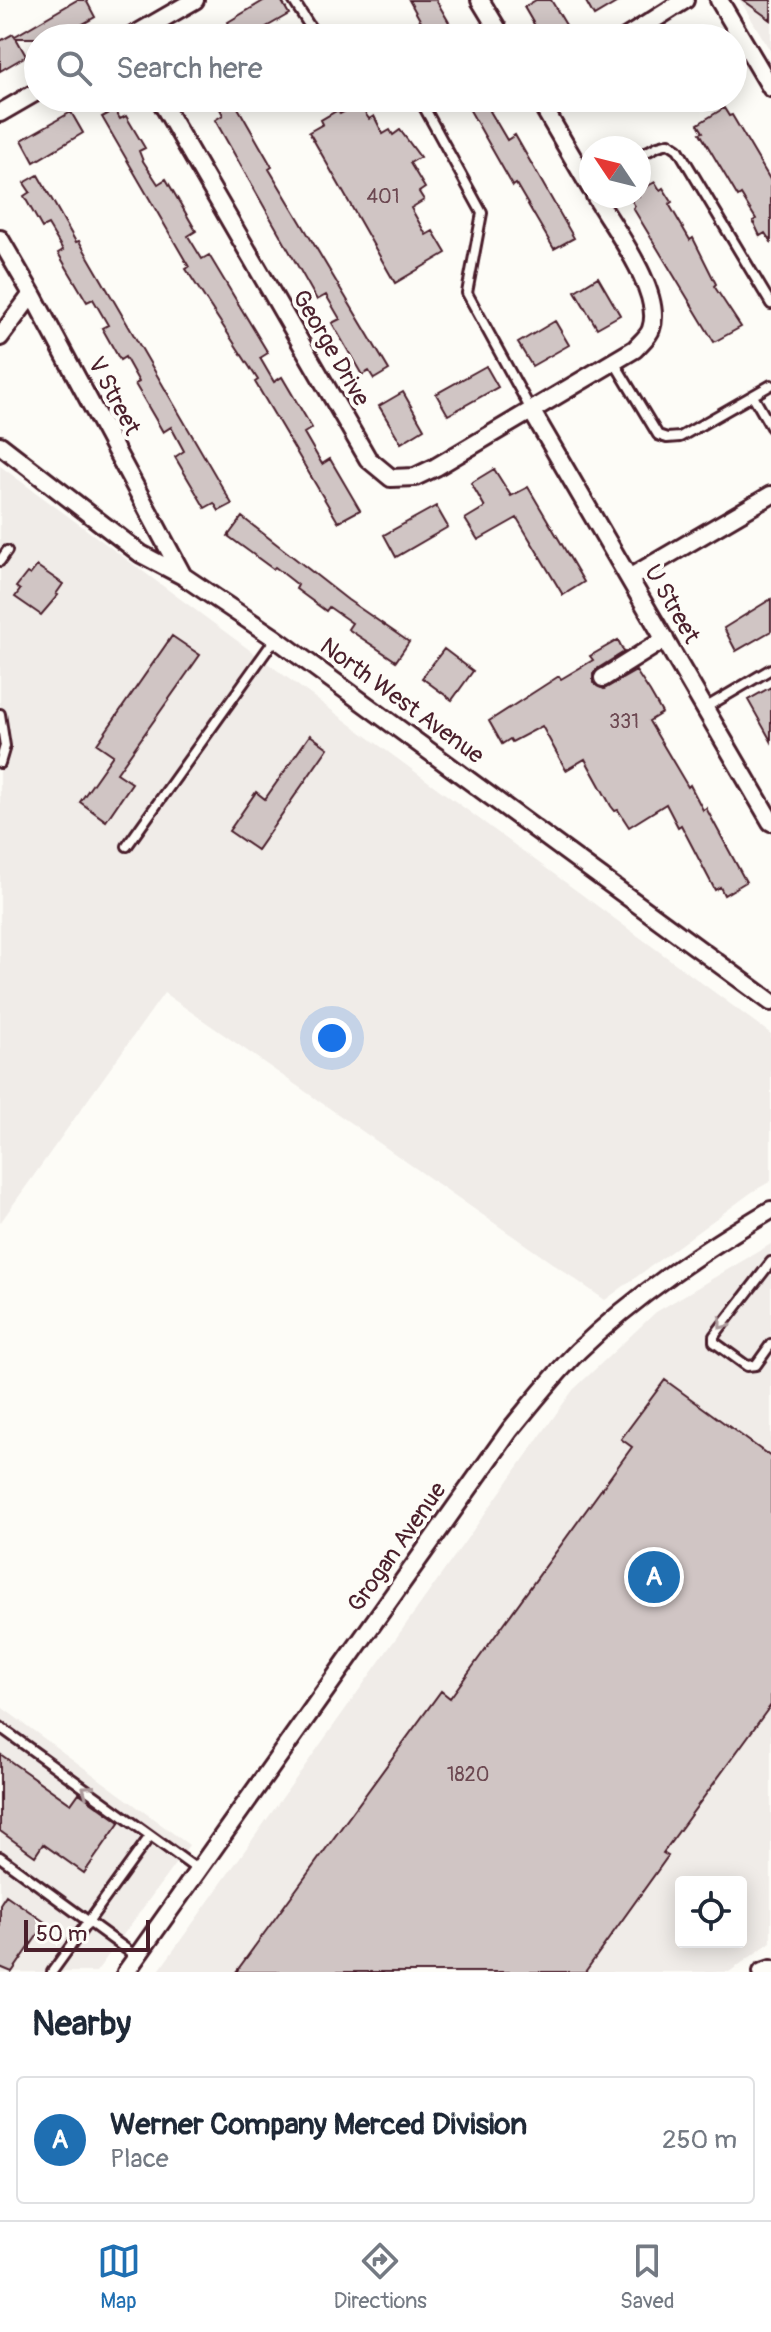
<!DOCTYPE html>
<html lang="en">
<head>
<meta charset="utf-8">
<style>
	:root { --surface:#fff; --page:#f2f2f3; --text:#1f2937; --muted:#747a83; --line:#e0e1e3; --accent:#1f6fb2 }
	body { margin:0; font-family:Pangolin,sans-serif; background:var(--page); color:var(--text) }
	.controls { position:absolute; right:24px; bottom:24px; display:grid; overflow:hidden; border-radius:8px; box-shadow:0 4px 20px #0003 }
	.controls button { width:72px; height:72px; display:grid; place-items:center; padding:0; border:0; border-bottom:2px solid var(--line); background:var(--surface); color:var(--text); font:40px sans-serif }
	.compass { position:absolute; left:579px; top:136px; width:72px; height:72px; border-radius:50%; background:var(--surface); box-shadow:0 4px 20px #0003; rotate:305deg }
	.scale { position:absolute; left:24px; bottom:20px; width:126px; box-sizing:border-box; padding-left:8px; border:4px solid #4a1f2b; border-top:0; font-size:22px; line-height:28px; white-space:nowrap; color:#4a1f2b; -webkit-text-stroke:6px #fdfcf7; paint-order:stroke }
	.you { position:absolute; left:332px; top:1038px; width:28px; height:28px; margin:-20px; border:6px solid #fff; border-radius:50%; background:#1a73e8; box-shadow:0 0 0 12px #1a73e833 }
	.badge { display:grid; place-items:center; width:52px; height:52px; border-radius:50%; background:var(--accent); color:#fff; font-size:26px; font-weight:700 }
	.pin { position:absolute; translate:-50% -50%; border:4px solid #fff; box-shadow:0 2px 8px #0006 }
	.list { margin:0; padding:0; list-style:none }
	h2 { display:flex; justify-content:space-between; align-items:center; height:104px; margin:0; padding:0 32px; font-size:34px }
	h2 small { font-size:26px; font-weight:400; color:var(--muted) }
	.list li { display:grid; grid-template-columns:52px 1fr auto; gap:24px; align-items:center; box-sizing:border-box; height:128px; margin:0 16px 16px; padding:0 16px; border:2px solid var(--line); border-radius:8px }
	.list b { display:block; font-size:30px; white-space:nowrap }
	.list p { margin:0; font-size:26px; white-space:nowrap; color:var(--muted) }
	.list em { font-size:26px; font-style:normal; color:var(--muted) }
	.icon { flex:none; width:44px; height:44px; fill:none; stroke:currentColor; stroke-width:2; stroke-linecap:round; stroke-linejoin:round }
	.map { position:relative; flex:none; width:771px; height:1972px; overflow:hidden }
	.search { position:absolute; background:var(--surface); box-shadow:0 4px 20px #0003; left:24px; right:24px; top:24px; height:88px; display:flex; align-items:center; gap:20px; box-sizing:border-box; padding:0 28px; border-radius:44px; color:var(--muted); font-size:30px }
	.sheet { height:248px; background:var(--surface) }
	nav { display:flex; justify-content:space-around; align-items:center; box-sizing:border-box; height:112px; border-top:2px solid var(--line); background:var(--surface); font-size:22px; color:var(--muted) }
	nav a { display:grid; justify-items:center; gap:4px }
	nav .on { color:var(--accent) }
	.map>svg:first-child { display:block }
	.built { fill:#f0ece8; fill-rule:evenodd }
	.building { fill:#d0c5c4; stroke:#4a1f2b; stroke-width:2 }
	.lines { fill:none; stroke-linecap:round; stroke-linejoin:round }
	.service-casing { stroke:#4a1f2b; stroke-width:14 }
	.minor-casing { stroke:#4a1f2b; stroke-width:22 }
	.service { stroke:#fdfcf7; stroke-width:8 }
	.minor { stroke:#fdfcf7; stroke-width:16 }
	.oneway { stroke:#ac999b }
	.labels { text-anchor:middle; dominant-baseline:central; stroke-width:8; stroke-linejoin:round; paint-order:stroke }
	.number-label { font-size:20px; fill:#6c4851 }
	.street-label { font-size:24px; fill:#4a1f2b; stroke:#fdfcf7 }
</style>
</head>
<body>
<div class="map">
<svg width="771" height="1972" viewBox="0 0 771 1972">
	<rect width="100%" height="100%" fill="#fdfcf7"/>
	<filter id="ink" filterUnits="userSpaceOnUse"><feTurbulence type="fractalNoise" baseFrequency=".0125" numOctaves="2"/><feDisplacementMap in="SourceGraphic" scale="16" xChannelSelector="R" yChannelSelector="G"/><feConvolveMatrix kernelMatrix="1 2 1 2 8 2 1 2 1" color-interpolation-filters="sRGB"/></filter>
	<g filter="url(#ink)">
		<path class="built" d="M 740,0 L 771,0 L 771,52 Z
			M 0,466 L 771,1034 L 771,1181 L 752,1192 L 605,1300 L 164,993 L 0,1223 Z
			M 771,1244 L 771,1942 L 729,1972 L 158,1972 L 573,1390 L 656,1312 ZM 681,1882 L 741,1882 L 741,1942 L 681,1942 Z
			M 0,1706 L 189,1845 L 96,1972 L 0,1972 Z"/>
		<path class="building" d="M 77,0 L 86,0 L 95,17 L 58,38 L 16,38 L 26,56 L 0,71 L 0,41 L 13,34 L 15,36 Z
			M 265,0 L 281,0 L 289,14 L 247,38 L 237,38 L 228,22 Z
			M 409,0 L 436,0 L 454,31 L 442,38 L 430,38 Z
			M 536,0 L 551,0 L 569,30 L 556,38 L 542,38 L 524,7 Z
			M 585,0 L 621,0 L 594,16 Z
			M 743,0 L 771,0 L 771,20 Z
			M 463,98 L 512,98 L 490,111 L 507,140 L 515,135 L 574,238 L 554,249 L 516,184 L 513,186 Z
			M 233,99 L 272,167 L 269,169 L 389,370 L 374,379 L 369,371 L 362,375 L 332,323 L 340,319 L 326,295 L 317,300 L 215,120 L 223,115 L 219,107 Z
			M 359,104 L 369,119 L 374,116 L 383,134 L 390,130 L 393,135 L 400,130 L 420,157 L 410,163 L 425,188 L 419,192 L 424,200 L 411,208 L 426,235 L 433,231 L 446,253 L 395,283 L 309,132 L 323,124 L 321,120 L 338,110 L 340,114 Z
			M 724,108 L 729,116 L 732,115 L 771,181 L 771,242 L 765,233 L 760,236 L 753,221 L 756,219 L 741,195 L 738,197 L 700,133 L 703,132 L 698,124 Z
			M 115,110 L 120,119 L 126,116 L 145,148 L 139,151 L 143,161 L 158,184 L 166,179 L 196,231 L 188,236 L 202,259 L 209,255 L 268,353 L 260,358 L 274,382 L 282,377 L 312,428 L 304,433 L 322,464 L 330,459 L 360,510 L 338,522 L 255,382 L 258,380 L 186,269 L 189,267 L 102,117 Z
			M 71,112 L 83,133 L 34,162 L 22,140 Z
			M 38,175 L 76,242 L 79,241 L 232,504 L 219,511 L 214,503 L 205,508 L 175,457 L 184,451 L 171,427 L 163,432 L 135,384 L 139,382 L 125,357 L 120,360 L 102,328 L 108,325 L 93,299 L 87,302 L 58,253 L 63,250 L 48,225 L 42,228 L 24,196 L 30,192 L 24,183 Z
			M 655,182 L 660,190 L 663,188 L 672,202 L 669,204 L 690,240 L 693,238 L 716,284 L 714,286 L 741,327 L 714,342 L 633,208 L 635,206 L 630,198 L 639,196 L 639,191 Z
			M 598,277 L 620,315 L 597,328 L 575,291 Z
			M 555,321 L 569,345 L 532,366 L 518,343 Z
			M 486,366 L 498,387 L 448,415 L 436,394 Z
			M 403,392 L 424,429 L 401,443 L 379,406 Z
			M 494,469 L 511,496 L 528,487 L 584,582 L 563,595 L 517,518 L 478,540 L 465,519 L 485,507 L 471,483 Z
			M 436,506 L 448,527 L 396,557 L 384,535 Z
			M 242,517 L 348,600 L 409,642 L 396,661 L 348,629 L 352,623 L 329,607 L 326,611 L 296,589 L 298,585 L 275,567 L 273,569 L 228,536 Z
			M 37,566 L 63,584 L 56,594 L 58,595 L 41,615 L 15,597 L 20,590 L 16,587 L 27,573 L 30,575 Z
			M 771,599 L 771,631 L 736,651 L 724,628 Z
			M 172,636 L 200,655 L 117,773 L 132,783 L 106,821 L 80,802 L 113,755 L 97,744 Z
			M 618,640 L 624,652 L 597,669 L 593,674 L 593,683 L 604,689 L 636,671 L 650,692 L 662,713 L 649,721 L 688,787 L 690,785 L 703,810 L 706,808 L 746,882 L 724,895 L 720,887 L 715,890 L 681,825 L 678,827 L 666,804 L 629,827 L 618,810 L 615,811 L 611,806 L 585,759 L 566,770 L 542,726 L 512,742 L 510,739 L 502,744 L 489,721 L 559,676 L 561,679 L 593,660 L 590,656 Z
			M 444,649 L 473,671 L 452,700 L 422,678 Z
			M 771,687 L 771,741 L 748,700 Z
			M 310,735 L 328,748 L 257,850 L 229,831 L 256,792 L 265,799 Z
			M 665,1380 L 771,1457 L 771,1705 L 663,1853 L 668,1856 L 585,1972 L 236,1972 L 441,1691 L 450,1698 L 632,1447 L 621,1439 Z
			M 0,1754 L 71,1804 L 79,1793 L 120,1822 L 84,1873 L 43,1844 L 35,1856 L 0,1831 Z
			M 6,1895 L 46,1923 L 12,1972 L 0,1967 L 0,1904 Z"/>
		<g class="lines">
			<g class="service-casing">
				<path id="service" d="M 293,0 L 314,33 L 323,38
					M 419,98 L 482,213 L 467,293 L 531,410
					M 639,156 L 658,146 L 669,143 L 678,149 L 771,304
					M 614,362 L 658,435 L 667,438 L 680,437 L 771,385
					M 753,396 L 771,427
					M 0,561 L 7,551
					M 705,708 L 771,669
					M 0,714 L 5,746 L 0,763
					M 127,846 L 275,639
					M 771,1262 L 714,1336 L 714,1342 L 747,1366 L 756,1365 L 771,1344
					M 0,1727 L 198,1870
					M 0,1857 L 137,1957
					M 52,1972 L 150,1836"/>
			</g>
			<g class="minor-casing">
				<path id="minor" d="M 480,0 L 503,38
					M 719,0 L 771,88
					M 129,38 L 195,0
					M 625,38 L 685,0
					M 159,98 L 368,459 L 391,478 L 415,477 L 436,467 L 635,349 C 640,343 649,336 651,329 C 664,293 613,227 595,196
					M 538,98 L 591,189
					M 0,113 L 38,91
					M 0,239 L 32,294 L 183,576
					M 0,337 L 32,294
					M 531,410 L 771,822
					M 0,445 L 141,554 L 183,576 L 275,638 L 771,1002
					M 629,578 L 771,495
					M 603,678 L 665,639
					M 126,1972 L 510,1430 C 532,1403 553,1376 578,1351 C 636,1295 702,1251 771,1210
					M 762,1972 L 771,1969"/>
			</g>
			<use href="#service" class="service"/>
			<use href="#minor" class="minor"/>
		</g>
		<defs><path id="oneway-chevron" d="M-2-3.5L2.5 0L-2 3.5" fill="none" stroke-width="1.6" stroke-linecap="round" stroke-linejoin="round" transform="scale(2)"/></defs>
		<g class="oneway">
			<use href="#oneway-chevron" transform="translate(723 1324) rotate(128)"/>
			<use href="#oneway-chevron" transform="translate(87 1790) rotate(-144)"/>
		</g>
	</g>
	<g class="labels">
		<g class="number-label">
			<text x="383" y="196">401</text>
			<text x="624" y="721">331</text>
			<text x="468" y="1774">1820</text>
		</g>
		<g class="street-label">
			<text transform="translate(331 348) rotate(60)">George Drive</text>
			<text transform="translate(114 396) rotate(62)">V Street</text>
			<text transform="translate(672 604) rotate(60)">U Street</text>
			<text transform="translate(402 701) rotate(36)">North West Avenue</text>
			<text transform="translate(397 1547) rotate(-55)">Grogan Avenue</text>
		</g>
	</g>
</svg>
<div class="controls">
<button><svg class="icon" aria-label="locate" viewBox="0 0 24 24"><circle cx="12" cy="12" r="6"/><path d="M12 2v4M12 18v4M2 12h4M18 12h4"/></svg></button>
</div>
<svg class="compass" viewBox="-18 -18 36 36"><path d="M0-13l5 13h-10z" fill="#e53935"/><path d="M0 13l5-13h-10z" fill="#747a83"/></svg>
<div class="scale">50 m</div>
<div class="you"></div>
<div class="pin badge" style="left:654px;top:1577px">A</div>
<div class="search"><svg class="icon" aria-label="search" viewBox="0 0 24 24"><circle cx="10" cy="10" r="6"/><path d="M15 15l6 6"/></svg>Search here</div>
</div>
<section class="sheet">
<h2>Nearby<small></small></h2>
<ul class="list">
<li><span class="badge">A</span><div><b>Werner Company Merced Division</b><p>Place</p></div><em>250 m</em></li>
</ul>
</section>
<nav>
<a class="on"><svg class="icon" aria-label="map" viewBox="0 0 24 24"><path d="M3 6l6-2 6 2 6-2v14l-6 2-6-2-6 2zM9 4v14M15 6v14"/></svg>Map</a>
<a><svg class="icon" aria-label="directions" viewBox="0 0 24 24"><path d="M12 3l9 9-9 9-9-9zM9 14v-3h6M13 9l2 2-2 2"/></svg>Directions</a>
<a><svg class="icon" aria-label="saved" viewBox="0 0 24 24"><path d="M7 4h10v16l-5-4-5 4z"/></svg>Saved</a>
</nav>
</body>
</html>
